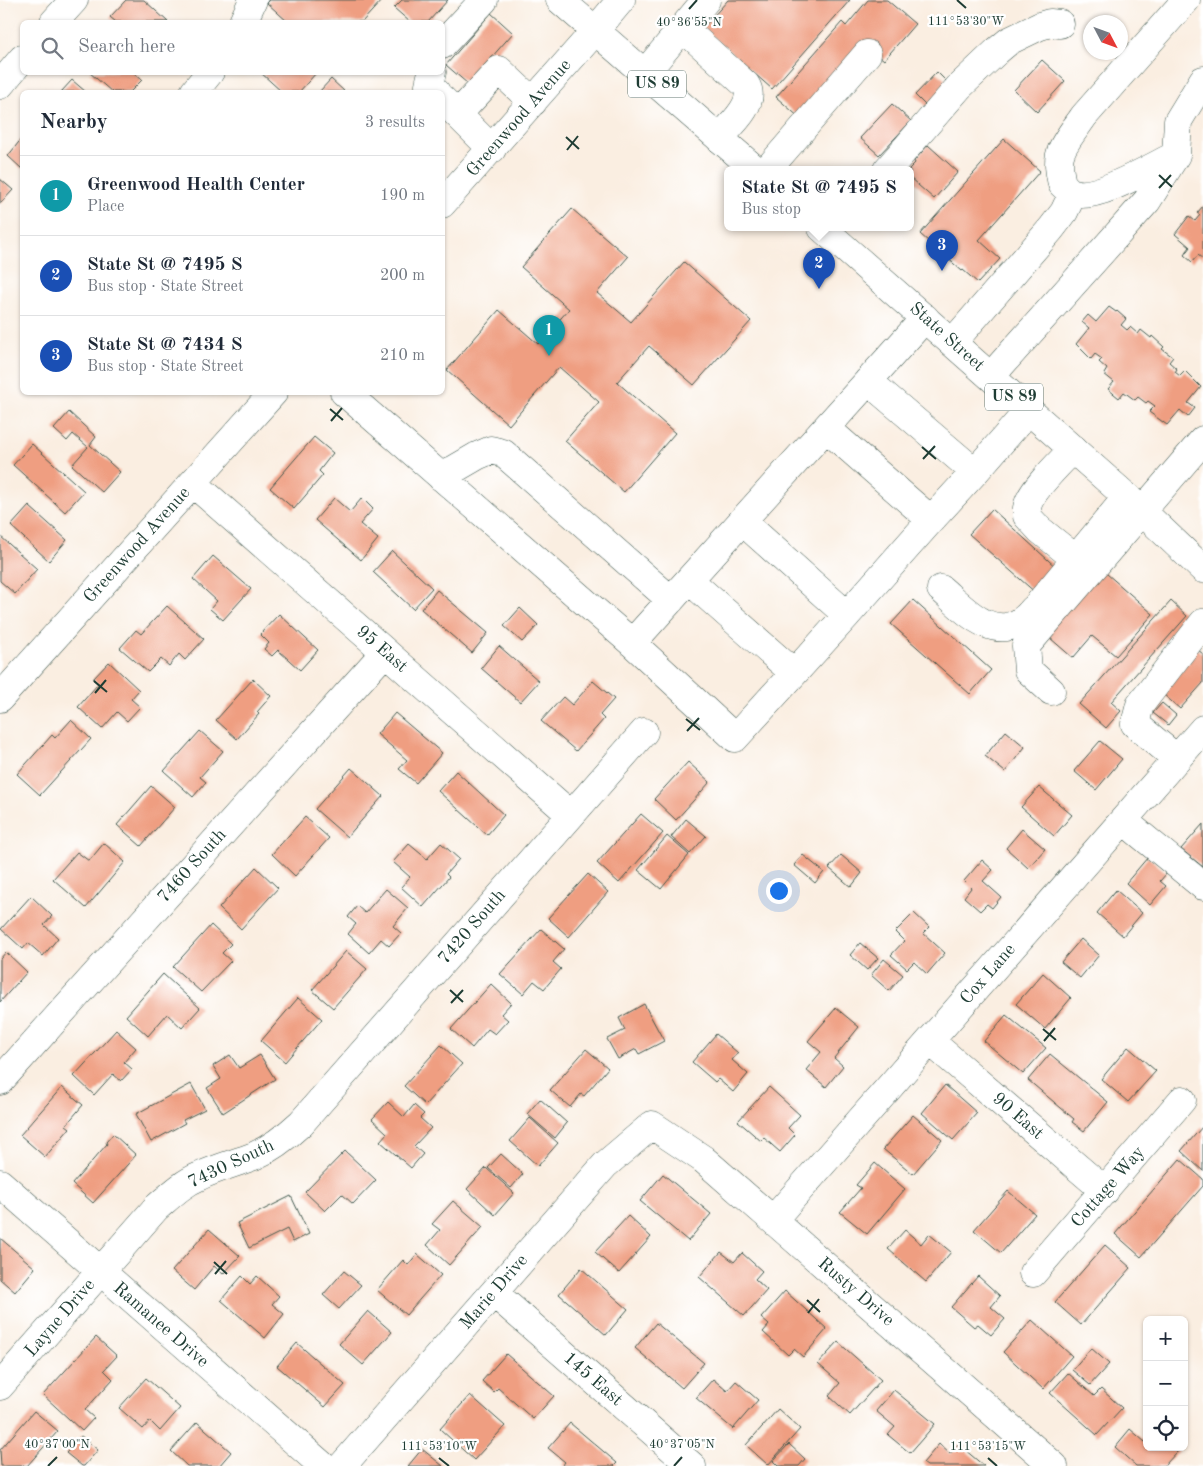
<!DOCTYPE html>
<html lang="en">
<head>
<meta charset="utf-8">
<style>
	:root { --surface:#fff; --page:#f2f2f3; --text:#1f2937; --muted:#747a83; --line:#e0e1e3; --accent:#db2777 }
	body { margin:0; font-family:"Old Standard TT",serif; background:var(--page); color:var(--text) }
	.controls { position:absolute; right:15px; bottom:15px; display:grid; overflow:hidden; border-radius:8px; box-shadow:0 1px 4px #0004 }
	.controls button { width:45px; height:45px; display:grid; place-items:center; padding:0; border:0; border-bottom:1px solid var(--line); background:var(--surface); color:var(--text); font:25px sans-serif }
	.compass { position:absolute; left:1083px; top:15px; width:45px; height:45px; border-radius:50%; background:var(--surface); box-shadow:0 1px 4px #0004; rotate:131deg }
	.you { position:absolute; left:778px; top:890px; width:18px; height:18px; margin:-12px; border:4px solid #fff; border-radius:50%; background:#1a73e8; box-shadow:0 0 0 8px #1a73e833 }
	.badge { display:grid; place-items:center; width:32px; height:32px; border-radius:50%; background:var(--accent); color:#fff; font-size:16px; font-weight:700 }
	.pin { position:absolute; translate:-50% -41px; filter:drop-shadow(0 1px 2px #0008) }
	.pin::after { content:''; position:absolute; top:26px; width:18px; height:15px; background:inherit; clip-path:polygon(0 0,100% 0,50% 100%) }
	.popup { position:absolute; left:724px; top:166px; width:190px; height:65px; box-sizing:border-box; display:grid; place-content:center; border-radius:8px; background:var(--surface); filter:drop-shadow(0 1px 4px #0005); font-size:16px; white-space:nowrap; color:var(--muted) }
	.popup b { font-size:19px; color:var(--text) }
	.popup::after { content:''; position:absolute; left:50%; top:100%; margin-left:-10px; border:10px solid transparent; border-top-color:var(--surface) }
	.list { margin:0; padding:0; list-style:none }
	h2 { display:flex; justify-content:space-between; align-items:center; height:65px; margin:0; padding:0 20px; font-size:21px }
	h2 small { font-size:16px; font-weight:400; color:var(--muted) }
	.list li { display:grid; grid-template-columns:32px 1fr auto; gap:15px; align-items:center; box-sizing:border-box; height:80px; padding:0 20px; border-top:1px solid var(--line) }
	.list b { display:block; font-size:19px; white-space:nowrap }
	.list p { margin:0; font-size:16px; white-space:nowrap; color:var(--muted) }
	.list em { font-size:16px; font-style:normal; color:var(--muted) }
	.icon { flex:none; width:28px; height:28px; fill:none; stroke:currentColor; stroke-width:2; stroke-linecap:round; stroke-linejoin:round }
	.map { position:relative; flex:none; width:1203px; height:1466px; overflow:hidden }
	.search { position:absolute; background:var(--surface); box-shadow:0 1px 4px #0004; left:20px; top:20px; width:425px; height:55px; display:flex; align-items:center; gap:12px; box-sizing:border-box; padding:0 18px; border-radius:8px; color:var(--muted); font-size:19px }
	.panel { position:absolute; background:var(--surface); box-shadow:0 1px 4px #0004; left:20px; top:90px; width:425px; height:305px; border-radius:8px }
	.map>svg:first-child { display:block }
	.building { fill:#ef9e81 }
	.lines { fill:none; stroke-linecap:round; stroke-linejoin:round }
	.minor-casing { stroke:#40584e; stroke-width:29 }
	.major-casing { stroke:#40584e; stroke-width:29 }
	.minor { stroke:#fff; stroke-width:28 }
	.major { stroke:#fff; stroke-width:28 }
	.ticks { fill:none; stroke:#1f3d34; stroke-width:2 }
	.labels { text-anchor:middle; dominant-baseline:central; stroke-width:4.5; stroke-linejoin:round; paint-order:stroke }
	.shield { fill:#fff; stroke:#627771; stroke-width:1 }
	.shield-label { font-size:16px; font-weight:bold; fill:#1f3d34 }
	.street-label { font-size:18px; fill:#1f3d34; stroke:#fff }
	.ticks-label { font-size:12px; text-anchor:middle; fill:#1f3d34; stroke:#fff; stroke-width:4.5; stroke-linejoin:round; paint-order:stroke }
</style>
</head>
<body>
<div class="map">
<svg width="1203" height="1466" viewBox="0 0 1203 1466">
	<rect width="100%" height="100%" fill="#fff"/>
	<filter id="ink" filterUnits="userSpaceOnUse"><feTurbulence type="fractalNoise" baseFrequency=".02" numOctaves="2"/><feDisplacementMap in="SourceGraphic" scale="10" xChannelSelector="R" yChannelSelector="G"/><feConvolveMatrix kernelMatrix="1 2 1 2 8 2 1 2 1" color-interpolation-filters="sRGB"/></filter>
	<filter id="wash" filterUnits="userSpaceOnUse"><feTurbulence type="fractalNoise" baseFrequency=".0096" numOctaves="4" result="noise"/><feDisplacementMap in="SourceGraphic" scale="20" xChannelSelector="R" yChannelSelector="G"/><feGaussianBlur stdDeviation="1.12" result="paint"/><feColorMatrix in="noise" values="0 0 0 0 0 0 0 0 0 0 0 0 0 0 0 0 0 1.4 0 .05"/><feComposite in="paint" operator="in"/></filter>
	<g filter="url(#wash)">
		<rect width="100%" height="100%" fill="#faeee1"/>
		<g id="blocks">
			<path class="building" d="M 126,0 L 144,0 L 168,22 L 116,22 L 110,17 Z
				M 270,0 L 382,0 L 362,22 L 288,22 L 267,3 Z
				M 402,0 L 448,0 L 428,22 L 410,22 L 394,8 Z
				M 728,0 L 850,0 L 772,89 L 703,28 Z
				M 868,0 L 887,0 L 915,24 L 884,60 L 864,43 L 800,118 L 776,97 L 842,22 L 846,26 Z
				M 491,13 L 513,33 L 468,84 L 446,65 Z
				M 1042,60 L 1065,81 L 1037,112 L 1014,90 Z
				M 89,72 L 133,72 L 142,80 L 130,92 L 112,92 Z
				M 260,72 L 317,72 L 299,92 L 282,92 Z
				M 937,72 L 951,86 L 929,109 L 915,95 Z
				M 331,79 L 345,92 L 319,92 Z
				M 72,80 L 86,92 L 61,92 Z
				M 892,104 L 911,121 L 879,155 L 860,138 Z
				M 22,138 L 22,169 L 8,156 Z
				M 1004,139 L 1040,171 L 979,240 L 1000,259 L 978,283 L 963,270 L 962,271 L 920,234 Z
				M 928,145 L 958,172 L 934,199 L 910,178 L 910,170 L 908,170 L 915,163 L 914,161 Z
				M 0,179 L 13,190 L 0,204 Z
				M 1203,206 L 1203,259 L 1198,255 L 1192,262 L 1184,255 L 1190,247 L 1175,234 L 1189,216 L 1195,221 L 1200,215 L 1197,213 Z
				M 572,209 L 628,257 L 597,293 L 631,322 L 684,262 L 751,321 L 694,385 L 649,346 L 617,382 L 675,433 L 624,492 L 565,441 L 599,402 L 559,367 L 509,425 L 447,370 L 499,310 L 538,344 L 569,309 L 521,267 Z
				M 1109,307 L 1116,312 L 1117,311 L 1126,319 L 1121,325 L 1127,330 L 1130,327 L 1138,334 L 1141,330 L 1151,338 L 1152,336 L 1164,347 L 1162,349 L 1173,357 L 1169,362 L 1177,369 L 1175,372 L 1180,376 L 1185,371 L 1201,387 L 1188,403 L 1195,408 L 1188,417 L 1180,410 L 1167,425 L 1149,412 L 1155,406 L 1148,401 L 1146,403 L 1138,397 L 1135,400 L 1124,392 L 1119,398 L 1108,389 L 1114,382 L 1104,374 L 1107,369 L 1099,362 L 1102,359 L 1095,354 L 1091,359 L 1076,344 L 1089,328 L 1082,322 L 1088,315 L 1096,322 Z
				M 69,412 L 96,437 L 90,445 L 120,472 L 102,492 L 72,465 L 88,447 L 73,434 L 67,441 L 54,429 Z
				M 314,437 L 333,453 L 319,471 L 323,475 L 294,509 L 270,488 Z
				M 32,444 L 84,491 L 65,512 L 13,465 Z
				M 334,498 L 350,512 L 362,498 L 373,509 L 360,524 L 378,539 L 361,560 L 315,520 Z
				M 29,506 L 67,540 L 49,561 L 11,526 Z
				M 992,509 L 1059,570 L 1037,594 L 969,534 Z
				M 0,536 L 37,569 L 15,594 L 0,581 Z
				M 392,551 L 432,588 L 413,609 L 373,572 Z
				M 213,556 L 251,589 L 223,620 L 210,609 L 217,601 L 193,579 Z
				M 1099,567 L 1153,614 L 1116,656 L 1092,636 L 1073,658 L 1042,631 Z
				M 437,590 L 488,633 L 472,653 L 421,609 Z
				M 913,600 L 991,670 L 970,694 L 891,624 Z
				M 1171,601 L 1187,616 L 1111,702 L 1121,711 L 1106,728 L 1079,704 Z
				M 167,606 L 204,639 L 185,660 L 179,654 L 169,666 L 161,659 L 148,672 L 120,648 L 136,630 L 141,634 Z
				M 520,608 L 538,625 L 522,642 L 504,626 Z
				M 279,614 L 318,650 L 300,670 L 278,650 L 272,656 L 264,649 L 269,643 L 260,634 Z
				M 499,646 L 539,681 L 520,702 L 481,668 Z
				M 1197,649 L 1203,654 L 1203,683 L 1180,709 L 1163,694 Z
				M 109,662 L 139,690 L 131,699 L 140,707 L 127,721 L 117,712 L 102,729 L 78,707 L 98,684 L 93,679 Z
				M 253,679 L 271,696 L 257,712 L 259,714 L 237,739 L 216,720 Z
				M 593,681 L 614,699 L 600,715 L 604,719 L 576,751 L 541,721 L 563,697 L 572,705 Z
				M 1162,703 L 1176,715 L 1168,725 L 1153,713 Z
				M 395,713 L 442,753 L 416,783 L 399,769 L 407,760 L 377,734 Z
				M 71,720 L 91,739 L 40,795 L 17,774 L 52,735 L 55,738 Z
				M 200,731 L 223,751 L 200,777 L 206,782 L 193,797 L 164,771 Z
				M 1006,731 L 1025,747 L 1005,772 L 985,756 Z
				M 1100,741 L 1122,759 L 1096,790 L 1074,771 Z
				M 688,762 L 710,782 L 676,820 L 654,799 Z
				M 351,768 L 383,796 L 347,837 L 315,809 Z
				M 456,771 L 504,815 L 487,835 L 438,791 Z
				M 151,786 L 175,807 L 141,846 L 117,825 Z
				M 1039,787 L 1072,815 L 1054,836 L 1021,807 Z
				M 641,814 L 663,833 L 619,883 L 597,863 Z
				M 305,817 L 329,838 L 295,876 L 272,854 Z
				M 686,819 L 706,836 L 690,854 L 671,837 Z
				M 1203,824 L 1203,867 L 1181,849 Z
				M 1022,829 L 1045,849 L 1028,868 L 1006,848 Z
				M 667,836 L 689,855 L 661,889 L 638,870 Z
				M 104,843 L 125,862 L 86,908 L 53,879 L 77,852 L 89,861 Z
				M 441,843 L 459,859 L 446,874 L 449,877 L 423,907 L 401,887 L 410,877 L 393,862 L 409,844 L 427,859 Z
				M 803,855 L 824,872 L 815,883 L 794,865 Z
				M 841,855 L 862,873 L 851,887 L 829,868 Z
				M 1148,857 L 1167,873 L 1160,881 L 1166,886 L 1150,905 L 1126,883 Z
				M 982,860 L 993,870 L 983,881 L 1001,897 L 992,908 L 987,904 L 980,911 L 964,897 L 971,888 L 964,881 Z
				M 256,867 L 278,888 L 241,929 L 219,908 Z
				M 588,874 L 608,892 L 569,937 L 548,918 Z
				M 386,889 L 408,908 L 393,926 L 401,933 L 389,946 L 381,939 L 369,953 L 348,934 L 356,924 L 348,917 L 357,906 L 365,913 Z
				M 1116,890 L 1142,913 L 1123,936 L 1097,913 Z
				M 31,896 L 52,916 L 44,925 L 58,938 L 43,956 L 28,943 L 23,949 L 1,929 Z
				M 914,913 L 929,927 L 923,933 L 945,953 L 927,974 L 914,962 L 907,969 L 891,955 L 904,941 L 895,932 Z
				M 211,925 L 231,944 L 222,953 L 231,961 L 201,992 L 173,967 Z
				M 541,929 L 564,949 L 553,962 L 561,969 L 544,989 L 534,981 L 523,994 L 500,974 Z
				M 1081,939 L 1099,955 L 1080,978 L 1061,962 Z
				M 860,943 L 878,958 L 867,970 L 850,955 Z
				M 346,951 L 367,969 L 333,1008 L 312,990 Z
				M 6,952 L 27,972 L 0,1002 L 0,959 Z
				M 884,959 L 903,975 L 889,991 L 871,975 Z
				M 1043,973 L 1071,998 L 1045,1029 L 1016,1004 Z
				M 163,974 L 200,1008 L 182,1028 L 167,1014 L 148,1036 L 126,1016 Z
				M 491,984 L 511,1003 L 501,1014 L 508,1020 L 495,1034 L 488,1029 L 472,1048 L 451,1029 Z
				M 298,998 L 322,1019 L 285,1062 L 261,1041 Z
				M 644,1004 L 664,1041 L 639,1054 L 636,1049 L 618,1059 L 607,1039 L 625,1030 L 619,1018 Z
				M 836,1008 L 859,1027 L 834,1058 L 843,1066 L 826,1087 L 806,1070 L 821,1052 L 808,1041 Z
				M 1006,1015 L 1046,1048 L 1023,1074 L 984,1041 Z
				M 116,1030 L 136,1048 L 124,1062 L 132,1069 L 121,1081 L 113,1074 L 94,1095 L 74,1076 Z
				M 716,1034 L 738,1053 L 732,1060 L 748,1074 L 733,1092 L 718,1079 L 715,1082 L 692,1062 Z
				M 441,1045 L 462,1064 L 425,1105 L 404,1086 Z
				M 1128,1047 L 1156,1071 L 1128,1102 L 1101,1079 Z
				M 586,1049 L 608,1068 L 584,1096 L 581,1094 L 570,1107 L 550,1090 Z
				M 1050,1054 L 1108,1102 L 1084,1131 L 1072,1122 L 1074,1119 L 1028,1080 Z
				M 230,1055 L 239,1068 L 260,1055 L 275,1079 L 223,1113 L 207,1088 L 221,1079 L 213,1066 Z
				M 191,1084 L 205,1109 L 183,1120 L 185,1123 L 151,1142 L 136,1114 Z
				M 945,1085 L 977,1113 L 953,1140 L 922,1113 Z
				M 62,1087 L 83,1105 L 66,1125 L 70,1128 L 45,1157 L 20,1135 Z
				M 769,1087 L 800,1115 L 788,1128 L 795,1135 L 780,1152 L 764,1138 L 761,1141 L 738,1121 Z
				M 540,1099 L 567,1123 L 555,1138 L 527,1114 Z
				M 388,1102 L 404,1117 L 414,1105 L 424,1114 L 420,1118 L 431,1128 L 414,1146 L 423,1154 L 411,1168 L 380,1141 L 387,1133 L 372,1119 Z
				M 913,1115 L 942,1140 L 913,1174 L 883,1149 Z
				M 530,1118 L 558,1143 L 538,1166 L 510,1141 Z
				M 1203,1126 L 1203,1171 L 1181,1151 Z
				M 113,1134 L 136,1155 L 93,1203 L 72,1184 L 107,1144 L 106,1142 Z
				M 345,1151 L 376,1180 L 353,1204 L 342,1194 L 325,1211 L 305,1192 Z
				M 501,1154 L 523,1174 L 511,1188 L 488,1168 Z
				M 1180,1159 L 1203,1179 L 1203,1186 L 1141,1257 L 1115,1234 Z
				M 875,1163 L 905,1189 L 867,1234 L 840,1212 L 861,1188 L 856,1185 Z
				M 486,1168 L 514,1193 L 495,1215 L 467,1189 Z
				M 663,1174 L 711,1214 L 688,1241 L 640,1201 Z
				M 1008,1191 L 1035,1214 L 1001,1253 L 974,1230 Z
				M 291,1196 L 309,1234 L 293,1242 L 287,1229 L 249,1248 L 237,1223 Z
				M 453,1201 L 483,1227 L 449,1265 L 427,1245 L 440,1230 L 432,1224 Z
				M 628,1216 L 651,1237 L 619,1273 L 595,1252 Z
				M 209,1229 L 240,1256 L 223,1274 L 214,1266 L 194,1290 L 172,1271 Z
				M 905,1230 L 921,1244 L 929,1234 L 951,1252 L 926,1282 L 888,1249 Z
				M 0,1238 L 35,1268 L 15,1292 L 0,1279 Z
				M 1105,1245 L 1131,1268 L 1081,1325 L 1055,1302 Z
				M 721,1252 L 734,1262 L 742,1253 L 762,1271 L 755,1279 L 767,1290 L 744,1316 L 699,1277 Z
				M 417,1254 L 441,1275 L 406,1315 L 377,1290 L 403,1260 L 408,1265 Z
				M 581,1268 L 628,1309 L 606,1335 L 559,1294 Z
				M 344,1271 L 361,1285 L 339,1309 L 323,1295 Z
				M 242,1276 L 250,1284 L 257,1276 L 279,1296 L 272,1304 L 284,1314 L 265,1338 L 221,1300 Z
				M 978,1276 L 1000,1296 L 991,1307 L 1005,1319 L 991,1335 L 978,1324 L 974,1327 L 951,1307 Z
				M 785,1291 L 827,1329 L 803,1357 L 794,1349 L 788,1355 L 763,1332 L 769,1325 L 761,1318 Z
				M 368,1311 L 392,1332 L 363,1365 L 339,1344 Z
				M 1032,1320 L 1072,1356 L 1043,1389 L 1003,1352 Z
				M 656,1323 L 704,1363 L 682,1388 L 635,1348 Z
				M 96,1337 L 117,1356 L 104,1370 L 113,1379 L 85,1410 L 94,1418 L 82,1431 L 43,1395 Z
				M 838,1342 L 881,1380 L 850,1415 L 829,1396 L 840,1383 L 818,1364 Z
				M 297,1343 L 345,1385 L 325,1407 L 277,1366 Z
				M 1091,1348 L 1109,1364 L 1090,1385 L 1072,1370 Z
				M 506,1354 L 554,1396 L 533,1419 L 498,1388 L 494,1392 L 482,1381 Z
				M 1068,1373 L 1094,1396 L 1101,1389 L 1122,1408 L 1097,1435 L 1050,1393 Z
				M 146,1378 L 180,1408 L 160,1431 L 150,1421 L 143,1429 L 119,1408 Z
				M 713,1379 L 727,1391 L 736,1381 L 758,1400 L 733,1429 L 696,1398 Z
				M 894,1390 L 935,1424 L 910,1453 L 888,1435 L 895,1427 L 876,1411 Z
				M 470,1395 L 505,1426 L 474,1460 L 440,1429 Z
				M 778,1409 L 800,1429 L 768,1465 L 746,1445 Z
				M 34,1411 L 58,1431 L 27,1466 L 1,1466 L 0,1450 Z
				M 197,1422 L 231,1452 L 219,1466 L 187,1466 L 171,1451 Z
				M 570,1423 L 617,1463 L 614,1466 L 562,1466 L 565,1462 L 548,1448 Z
				M 1130,1429 L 1145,1442 L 1147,1440 L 1147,1447 L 1173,1447 L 1178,1451 L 1164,1466 L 1136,1466 L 1115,1447 Z
				M 81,1436 L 98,1450 L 84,1466 L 82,1466 L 66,1453 Z
				M 789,1444 L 805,1459 L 799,1466 L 778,1466 L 773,1461 Z
				M 939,1444 L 950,1454 L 958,1444 L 984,1466 L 927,1466 L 923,1463 Z
				M 422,1449 L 443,1466 L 408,1466 Z"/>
		</g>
	</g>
	<g filter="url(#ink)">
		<use href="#blocks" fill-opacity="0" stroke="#40584e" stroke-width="1"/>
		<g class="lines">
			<g class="minor-casing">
				<path id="minor" d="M 54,22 L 74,0
					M 243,22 L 253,0
					M 683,28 L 746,85 C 757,103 731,125 719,138
					M 442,45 L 484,0
					M 432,72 L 429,85 L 436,92
					M 645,73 L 706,0
					M 0,85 L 22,59
					M 194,92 L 210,72
					M 442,99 L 492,149
					M 458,114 L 499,70 L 533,102
					M 1176,155 C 1155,165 1096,201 1074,193 C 1070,192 1065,187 1062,184 C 1060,175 1057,161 1061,152 C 1064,142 1078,125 1084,116 L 1186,0
					M 767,170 L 867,54
					M 887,170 L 959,87 L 997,51 L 1009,41 L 1040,26 L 1050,23 L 1060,24
					M 442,204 L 595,31 L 621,0
					M 953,342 L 1051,229 L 1064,212 L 1073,193
					M 991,376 L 1147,201 L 1176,155 L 1178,121 L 1203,80
					M 868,381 L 975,472 L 1029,410
					M 344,392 L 632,643 L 735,738 L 847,615 L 742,521
					M 826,428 L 931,520 L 975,472
					M 1073,449 C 1061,462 1029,492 1027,508 C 1027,511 1027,513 1027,516 L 1040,530 L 1076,559
					M 441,477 L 477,456 L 491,450 L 503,453 L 671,600
					M 193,483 L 571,815
					M 689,580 L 794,673
					M 941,589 C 964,609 994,644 1025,618 C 1029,615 1032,610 1036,607 L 1127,497
					M 847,615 L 931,520
					M 632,643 L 925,318
					M 1051,691 L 1028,670 L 1026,646 L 1203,440
					M 0,698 L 274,392
					M 1177,759 L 1135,724 L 1140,705 L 1203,623
					M 1124,821 L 1203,886
					M 930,1041 L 1105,1191
					M 0,1081 L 385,652
					M 0,1183 L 323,1466
					M 773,1220 L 1203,729
					M 1033,1273 L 1182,1100
					M 494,1293 L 692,1466
					M 0,1386 L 156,1208 C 170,1196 183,1183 200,1176 C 217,1168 236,1163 254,1156 C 272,1148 287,1136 301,1123 L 644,732
					M 342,1466 L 605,1165 L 652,1125 L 703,1159 L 1054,1466"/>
			</g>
			<g class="major-casing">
				<path id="major" d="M 560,0 L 756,170
					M 822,228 L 1127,497 L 1203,569"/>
			</g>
			<use href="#minor" class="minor"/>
			<use href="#major" class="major"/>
		</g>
	</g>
	<path class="ticks" d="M 957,0 L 966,8M 689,9 L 697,0M 566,137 L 579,149M 567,150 L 578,136M 1159,175 L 1172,187M 1159,188 L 1171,175M 330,409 L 343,420M 331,421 L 342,408M 922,447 L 936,459M 923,459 L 935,446M 94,681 L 107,692M 95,693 L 106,680M 686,719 L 700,730M 687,731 L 699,718M 450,990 L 463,1002M 451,1003 L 463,990M 1043,1029 L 1056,1040M 1044,1041 L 1055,1028M 214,1262 L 227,1274M 215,1274 L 226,1261M 807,1300 L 820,1312M 808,1313 L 819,1299M 439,1458 L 449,1466M 988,1458 L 997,1466M 48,1466 L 57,1457M 674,1466 L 682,1457"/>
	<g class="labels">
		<g class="shield">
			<rect x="628" y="70.5" width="58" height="27" rx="4"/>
			<rect x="985" y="383.5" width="58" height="27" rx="4"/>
		</g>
		<g class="shield-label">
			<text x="657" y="84">US 89</text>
			<text x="1014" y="397">US 89</text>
		</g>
		<g class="street-label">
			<text transform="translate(519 118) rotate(-49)">Greenwood Avenue</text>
			<text transform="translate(947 337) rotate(42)">State Street</text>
			<text transform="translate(137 545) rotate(-48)">Greenwood Avenue</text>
			<text transform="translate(382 649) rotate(41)">95 East</text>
			<text transform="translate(192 866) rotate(-48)">7460 South</text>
			<text transform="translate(472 927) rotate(-49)">7420 South</text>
			<text transform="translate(988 974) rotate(-49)">Cox Lane</text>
			<text transform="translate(1018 1116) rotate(41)">90 East</text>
			<text transform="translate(231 1164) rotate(-25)">7430 South</text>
			<text transform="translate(1108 1187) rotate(-49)">Cottage Way</text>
			<text transform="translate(494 1292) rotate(-49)">Marie Drive</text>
			<text transform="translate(856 1292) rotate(41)">Rusty Drive</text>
			<text transform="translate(60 1318) rotate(-49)">Layne Drive</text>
			<text transform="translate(161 1325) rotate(41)">Ramanee Drive</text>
			<text transform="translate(593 1379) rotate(41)">145 East</text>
		</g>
	</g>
	<g class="ticks-label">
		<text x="966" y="25">111°53'30"W</text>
		<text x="689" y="26">40°36'55"N</text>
		<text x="57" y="1448">40°37'00"N</text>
		<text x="682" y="1448">40°37'05"N</text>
		<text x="439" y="1450">111°53'10"W</text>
		<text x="988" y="1450">111°53'15"W</text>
	</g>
</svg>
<div class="controls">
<button>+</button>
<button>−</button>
<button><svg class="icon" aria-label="locate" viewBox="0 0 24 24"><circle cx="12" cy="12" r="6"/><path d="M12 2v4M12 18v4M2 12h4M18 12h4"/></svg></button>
</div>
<svg class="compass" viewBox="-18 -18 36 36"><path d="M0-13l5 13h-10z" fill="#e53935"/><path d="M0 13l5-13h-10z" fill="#747a83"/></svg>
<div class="you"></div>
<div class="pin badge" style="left:549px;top:356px;background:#0f9aa8">1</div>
<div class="pin badge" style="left:819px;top:289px;background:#1a4fb4">2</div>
<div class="popup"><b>State St @ 7495 S</b>Bus stop</div>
<div class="pin badge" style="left:942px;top:271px;background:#1a4fb4">3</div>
<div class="search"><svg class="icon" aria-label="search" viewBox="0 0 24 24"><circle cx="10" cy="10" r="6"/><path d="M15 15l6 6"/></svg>Search here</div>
<section class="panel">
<h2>Nearby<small>3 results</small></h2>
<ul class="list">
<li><span class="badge" style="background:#0f9aa8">1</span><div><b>Greenwood Health Center</b><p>Place</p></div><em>190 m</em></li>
<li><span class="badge" style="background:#1a4fb4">2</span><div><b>State St @ 7495 S</b><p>Bus stop · State Street</p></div><em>200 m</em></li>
<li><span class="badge" style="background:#1a4fb4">3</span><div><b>State St @ 7434 S</b><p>Bus stop · State Street</p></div><em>210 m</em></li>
</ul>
</section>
</div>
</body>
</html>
